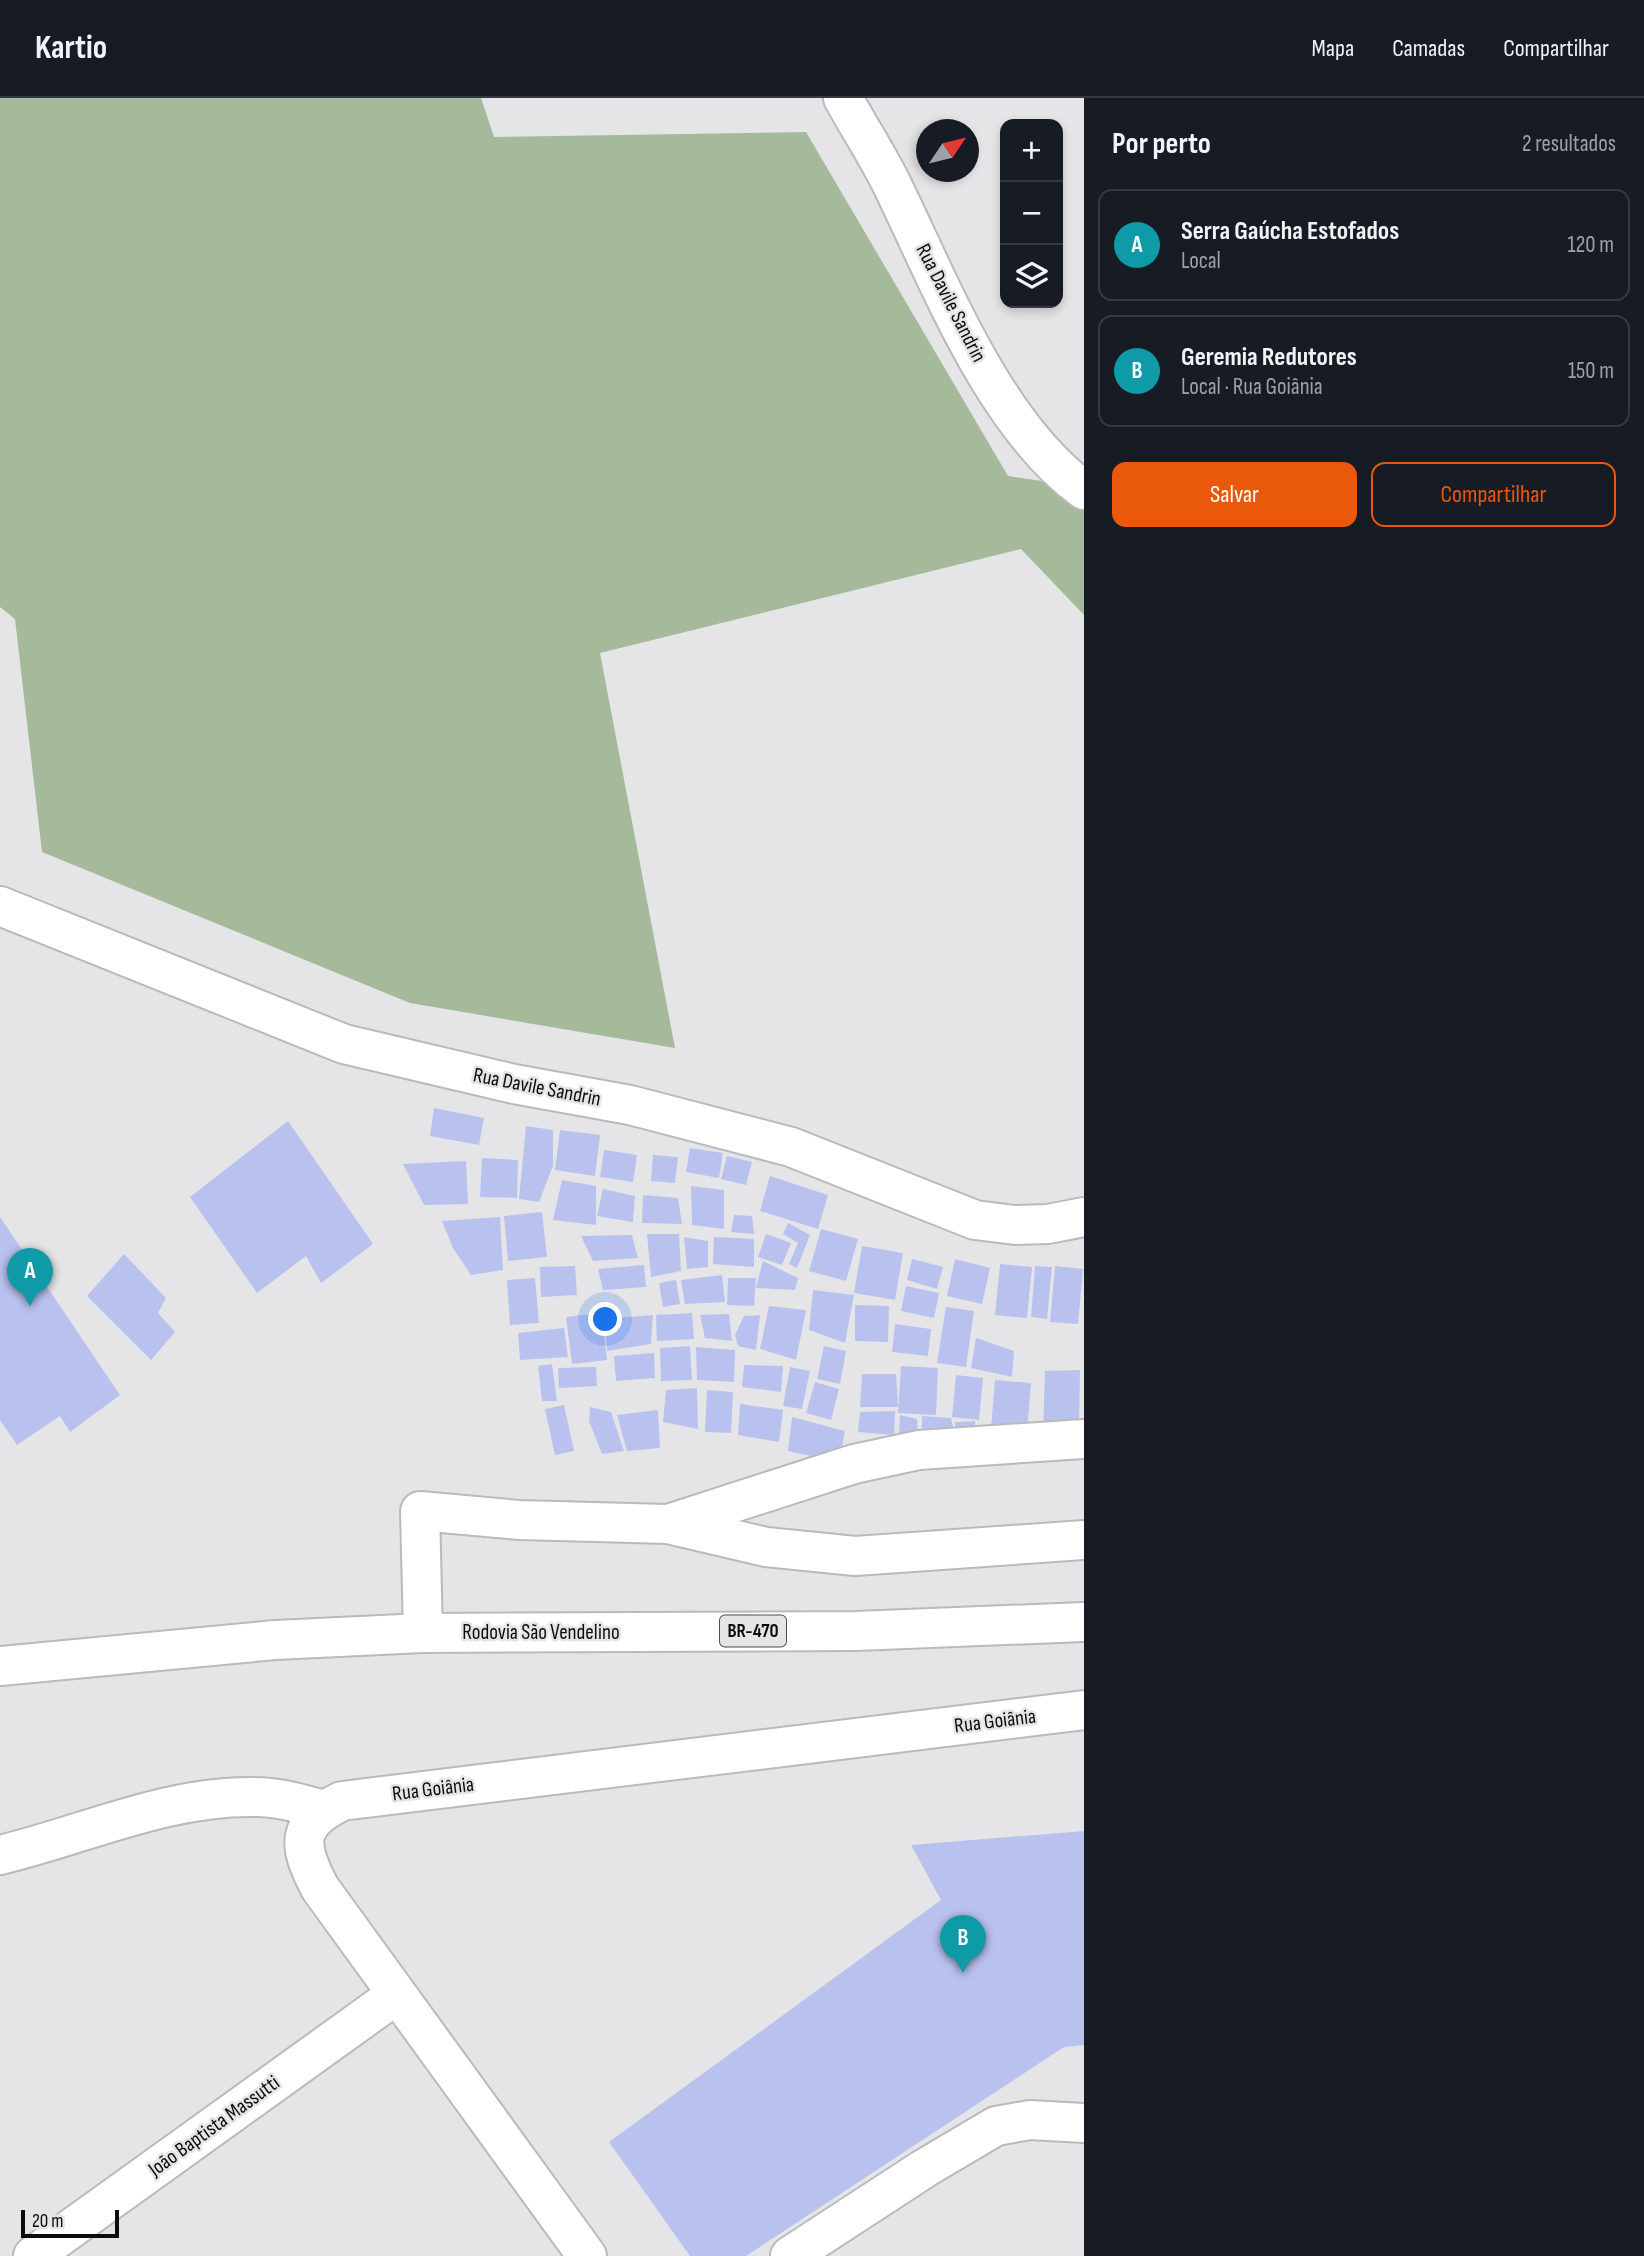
<!DOCTYPE html>
<html lang="pt">
<head>
<meta charset="utf-8">
<style>
	:root { --surface:#171b24; --page:#20242c; --text:#f1f3f6; --muted:#9ea1a6; --line:#363941; --accent:#ea580c }
	body { margin:0; font-family:"Sofia Sans Condensed",sans-serif; background:var(--page); color:var(--text) }
	.controls { position:absolute; right:21px; top:21px; display:grid; overflow:hidden; border-radius:14px; box-shadow:0 4px 10px #0003 }
	.controls button { width:63px; height:63px; display:grid; place-items:center; padding:0; border:0; border-bottom:2px solid var(--line); background:var(--surface); color:var(--text); font:35px sans-serif }
	.compass { position:absolute; left:916px; top:21px; width:63px; height:63px; border-radius:50%; background:var(--surface); box-shadow:0 4px 10px #0003; rotate:55deg }
	.scale { position:absolute; left:21px; bottom:18px; width:98px; box-sizing:border-box; padding-left:7px; border:4px solid #0c0c0d; border-top:0; font-size:19px; line-height:24px; white-space:nowrap; color:#0c0c0d; -webkit-text-stroke:5px #e5e5e7; paint-order:stroke }
	.you { position:absolute; left:606px; top:1222px; width:24px; height:24px; margin:-18px; border:5px solid #fff; border-radius:50%; background:#1a73e8; box-shadow:0 0 0 10px #1a73e833 }
	.badge { display:grid; place-items:center; width:46px; height:46px; border-radius:50%; background:var(--accent); color:#fff; font-size:23px; font-weight:700 }
	.pin { position:absolute; translate:-50% -58px; filter:drop-shadow(0 2px 4px #0008) }
	.pin::after { content:''; position:absolute; top:37px; width:24px; height:21px; background:inherit; clip-path:polygon(0 0,100% 0,50% 100%) }
	.list { margin:0; padding:0; list-style:none }
	h2 { display:flex; justify-content:space-between; align-items:center; height:91px; margin:0; padding:0 28px; font-size:30px }
	h2 small { font-size:23px; font-weight:400; color:var(--muted) }
	.list li { display:grid; grid-template-columns:46px 1fr auto; gap:21px; align-items:center; box-sizing:border-box; height:112px; margin:0 14px 14px; padding:0 14px; border:2px solid var(--line); border-radius:14px }
	.list b { display:block; font-size:26px; white-space:nowrap }
	.list p { margin:0; font-size:23px; white-space:nowrap; color:var(--muted) }
	.list em { font-size:23px; font-style:normal; color:var(--muted) }
	.actions { display:flex; gap:14px; padding:21px 28px }
	.actions a { flex:1; padding:16px 0; border:2px solid var(--accent); border-radius:14px; text-align:center; font-size:24px; color:var(--accent) }
	.actions .main { background:var(--accent); color:#fff }
	.icon { flex:none; width:38px; height:38px; fill:none; stroke:currentColor; stroke-width:2; stroke-linecap:round; stroke-linejoin:round }
	.map { position:relative; flex:none; width:1084px; height:2158px; overflow:hidden }
	header { display:flex; align-items:center; gap:42px; box-sizing:border-box; height:98px; padding:0 35px; background:var(--surface); border-bottom:2px solid var(--line) }
	header strong { font-size:33px }
	nav { display:flex; gap:38px; margin-inline-start:auto; font-size:24px }
	main { display:flex }
	aside { flex:1; background:var(--surface) }
	.map>svg:first-child { display:block }
	.green { fill:#a4ba9a }
	.building { fill:#b9c2ef }
	.lines { fill:none; stroke-linecap:round; stroke-linejoin:round }
	.minor-casing { stroke:#b9babc; stroke-width:42 }
	.major-casing { stroke:#b9babc; stroke-width:42 }
	.highway-casing { stroke:#b9babc; stroke-width:42 }
	.minor { stroke:#fff; stroke-width:38 }
	.major { stroke:#fff; stroke-width:38 }
	.highway { stroke:#fff; stroke-width:38 }
	.labels { text-anchor:middle; dominant-baseline:central; stroke-width:5; stroke-linejoin:round; paint-order:stroke }
	.shield { fill:#e5e5e7; stroke:#4d4d4e; stroke-width:2 }
	.shield-label { font-size:19px; font-weight:bold; fill:#0c0c0d }
	.street-label { font-size:21px; fill:#0c0c0d; stroke:#e5e5e7 }
</style>
</head>
<body>
<header>
<strong>Kartio</strong>
<nav><a>Mapa</a><a>Camadas</a><a>Compartilhar</a></nav>
</header>
<main>
<div class="map">
<svg width="1084" height="2158" viewBox="0 0 1084 2158">
	<rect width="100%" height="100%" fill="#e5e5e7"/>
	<path class="green" d="M 0,0 L 481,0 L 494,39 L 806,34 L 1008,378 L 1084,389 L 1084,517 L 1021,451 L 600,555 L 675,950 L 410,905 L 42,754 L 15,521 L 0,509 Z"/>
	<path class="building" d="M 434,1010 L 484,1020 L 479,1047 L 430,1038 Z
		M 288,1023 L 373,1146 L 321,1185 L 306,1158 L 257,1195 L 190,1099 Z
		M 526,1028 L 553,1032 L 553,1068 L 539,1104 L 519,1101 Z
		M 560,1032 L 600,1037 L 595,1078 L 555,1072 Z
		M 690,1050 L 723,1055 L 719,1080 L 686,1074 Z
		M 604,1052 L 637,1057 L 633,1084 L 600,1079 Z
		M 653,1057 L 678,1059 L 675,1085 L 651,1083 Z
		M 727,1058 L 752,1064 L 746,1087 L 721,1081 Z
		M 482,1060 L 518,1062 L 517,1100 L 480,1099 Z
		M 466,1063 L 468,1106 L 424,1107 L 403,1066 Z
		M 770,1078 L 828,1097 L 818,1131 L 760,1113 Z
		M 562,1082 L 596,1088 L 596,1127 L 553,1122 Z
		M 691,1088 L 724,1092 L 724,1131 L 692,1127 Z
		M 603,1091 L 635,1098 L 633,1124 L 597,1118 Z
		M 643,1097 L 678,1100 L 682,1126 L 642,1125 Z
		M 542,1114 L 547,1159 L 508,1163 L 504,1118 Z
		M 734,1117 L 752,1118 L 754,1136 L 731,1134 Z
		M 0,1119 L 120,1297 L 70,1334 L 60,1318 L 17,1347 L 0,1322 Z
		M 500,1119 L 503,1172 L 471,1177 L 453,1150 L 442,1123 Z
		M 788,1125 L 810,1137 L 797,1170 L 789,1166 L 798,1145 L 783,1136 Z
		M 821,1131 L 858,1141 L 846,1183 L 809,1173 Z
		M 647,1136 L 679,1136 L 681,1173 L 651,1179 Z
		M 766,1136 L 791,1145 L 782,1167 L 758,1159 Z
		M 632,1137 L 638,1160 L 593,1163 L 581,1138 Z
		M 684,1139 L 708,1143 L 708,1169 L 687,1171 Z
		M 714,1139 L 754,1141 L 754,1169 L 713,1166 Z
		M 862,1148 L 903,1155 L 895,1202 L 854,1195 Z
		M 124,1156 L 166,1200 L 158,1215 L 175,1234 L 151,1262 L 87,1198 Z
		M 912,1161 L 943,1169 L 937,1191 L 907,1182 Z
		M 955,1161 L 990,1170 L 982,1206 L 947,1198 Z
		M 763,1163 L 798,1180 L 795,1192 L 756,1190 Z
		M 1000,1166 L 1032,1169 L 1027,1220 L 995,1217 Z
		M 644,1167 L 646,1189 L 603,1192 L 598,1171 Z
		M 575,1168 L 577,1197 L 541,1199 L 540,1169 Z
		M 1035,1168 L 1052,1169 L 1047,1221 L 1031,1219 Z
		M 1055,1168 L 1083,1171 L 1078,1226 L 1050,1224 Z
		M 722,1177 L 725,1204 L 685,1206 L 681,1182 Z
		M 535,1180 L 539,1225 L 510,1227 L 507,1182 Z
		M 728,1180 L 756,1180 L 754,1208 L 727,1207 Z
		M 676,1182 L 680,1206 L 663,1209 L 659,1185 Z
		M 906,1188 L 939,1195 L 934,1220 L 901,1213 Z
		M 813,1192 L 854,1197 L 845,1245 L 809,1232 Z
		M 855,1207 L 889,1208 L 888,1244 L 855,1243 Z
		M 769,1208 L 806,1212 L 796,1262 L 760,1251 Z
		M 946,1209 L 974,1213 L 966,1269 L 937,1265 Z
		M 601,1215 L 607,1262 L 572,1266 L 566,1219 Z
		M 692,1215 L 694,1241 L 657,1243 L 656,1217 Z
		M 729,1216 L 732,1243 L 705,1240 L 700,1217 Z
		M 653,1217 L 651,1246 L 607,1253 L 605,1221 Z
		M 760,1217 L 756,1252 L 738,1248 L 735,1237 L 744,1218 Z
		M 895,1226 L 931,1231 L 928,1258 L 892,1254 Z
		M 564,1230 L 568,1259 L 520,1262 L 518,1235 Z
		M 976,1240 L 1014,1253 L 1012,1279 L 971,1270 Z
		M 690,1248 L 692,1282 L 661,1283 L 660,1250 Z
		M 824,1248 L 846,1253 L 840,1286 L 817,1281 Z
		M 696,1249 L 735,1252 L 734,1284 L 697,1282 Z
		M 654,1255 L 655,1280 L 616,1283 L 614,1258 Z
		M 552,1266 L 557,1303 L 542,1303 L 538,1268 Z
		M 744,1267 L 783,1268 L 781,1294 L 742,1289 Z
		M 901,1268 L 938,1270 L 936,1317 L 898,1315 Z
		M 596,1269 L 597,1288 L 559,1290 L 558,1270 Z
		M 790,1269 L 810,1273 L 802,1311 L 783,1308 Z
		M 1080,1272 L 1079,1327 L 1043,1333 L 1045,1273 Z
		M 862,1276 L 896,1276 L 898,1309 L 860,1309 Z
		M 956,1277 L 983,1280 L 979,1322 L 952,1319 Z
		M 995,1282 L 1031,1285 L 1027,1334 L 991,1331 Z
		M 815,1284 L 839,1291 L 831,1322 L 806,1315 Z
		M 697,1290 L 698,1331 L 663,1324 L 666,1292 Z
		M 707,1292 L 733,1294 L 731,1335 L 705,1334 Z
		M 740,1306 L 783,1312 L 779,1344 L 738,1337 Z
		M 564,1307 L 574,1353 L 555,1357 L 545,1311 Z
		M 590,1309 L 611,1314 L 624,1353 L 602,1356 L 589,1323 Z
		M 658,1312 L 660,1350 L 627,1353 L 617,1317 Z
		M 895,1313 L 894,1337 L 858,1334 L 860,1314 Z
		M 900,1317 L 917,1321 L 918,1336 L 899,1337 Z
		M 922,1318 L 951,1320 L 955,1338 L 922,1336 Z
		M 792,1319 L 845,1333 L 839,1364 L 788,1353 Z
		M 975,1323 L 975,1337 L 956,1337 L 955,1324 Z
		M 1084,1733 L 1084,1947 L 1064,1949 L 746,2158 L 690,2158 L 609,2044 L 941,1802 L 911,1747 Z"/>
	<g class="lines">
		<g class="minor-casing">
			<path id="minor" d="M 668,1426 L 854,1366 L 919,1352 L 1084,1341
				M 423,1535 L 420,1413 L 519,1422 L 668,1426 L 766,1449 L 855,1458 L 1084,1442
				M 0,1757 C 84,1737 167,1697 256,1699 C 279,1699 301,1706 324,1712
				M 33,2158 L 396,1897
				M 587,2158 L 320,1790 C 298,1748 294,1726 342,1703 L 1084,1612
				M 790,2158 L 925,2070 L 996,2028 L 1030,2022 L 1084,2025"/>
		</g>
		<g class="major-casing">
			<path id="major" d="M 843,0 C 860,31 880,61 895,93 C 942,190 995,327 1084,392
				M 0,808 L 344,946 L 514,986 L 630,1007 L 791,1049 L 975,1122 L 1015,1127 L 1048,1126 L 1084,1119"/>
		</g>
		<g class="highway-casing">
			<path id="highway" d="M 0,1568 L 275,1542 L 423,1535 L 856,1533 L 1084,1524"/>
		</g>
		<use href="#minor" class="minor"/>
		<use href="#major" class="major"/>
		<use href="#highway" class="highway"/>
	</g>
	<g class="labels">
		<rect class="shield" x="720" y="1517.5" width="66" height="31" rx="5"/>
		<g class="shield-label">
			<text x="753" y="1533">BR-470</text>
		</g>
		<g class="street-label">
			<text transform="translate(951 205) rotate(63)">Rua Davile Sandrin</text>
			<text transform="translate(537 989) rotate(11)">Rua Davile Sandrin</text>
			<text x="541" y="1534">Rodovia São Vendelino</text>
			<text transform="translate(995 1623) rotate(-7)">Rua Goiânia</text>
			<text transform="translate(433 1691) rotate(-7)">Rua Goiânia</text>
			<text transform="translate(214 2028) rotate(-36)">João Baptista Massutti</text>
		</g>
	</g>
</svg>
<div class="controls">
<button>+</button>
<button>−</button>
<button><svg class="icon" aria-label="layers" viewBox="0 0 24 24"><path d="M12 4l9 5-9 5-9-5zM3 14l9 5 9-5"/></svg></button>
</div>
<svg class="compass" viewBox="-18 -18 36 36"><path d="M0-13l5 13h-10z" fill="#e53935"/><path d="M0 13l5-13h-10z" fill="#9ea1a6"/></svg>
<div class="scale">20 m</div>
<div class="you"></div>
<div class="pin badge" style="left:30px;top:1208px;background:#0f9aa8">A</div>
<div class="pin badge" style="left:963px;top:1875px;background:#0f9aa8">B</div>
</div>
<aside>
<h2>Por perto<small>2 resultados</small></h2>
<ul class="list">
<li><span class="badge" style="background:#0f9aa8">A</span><div><b>Serra Gaúcha Estofados</b><p>Local</p></div><em>120 m</em></li>
<li><span class="badge" style="background:#0f9aa8">B</span><div><b>Geremia Redutores</b><p>Local · Rua Goiânia</p></div><em>150 m</em></li>
</ul>
<div class="actions"><a class="main">Salvar</a><a>Compartilhar</a></div>
</aside>
</main>
</body>
</html>
